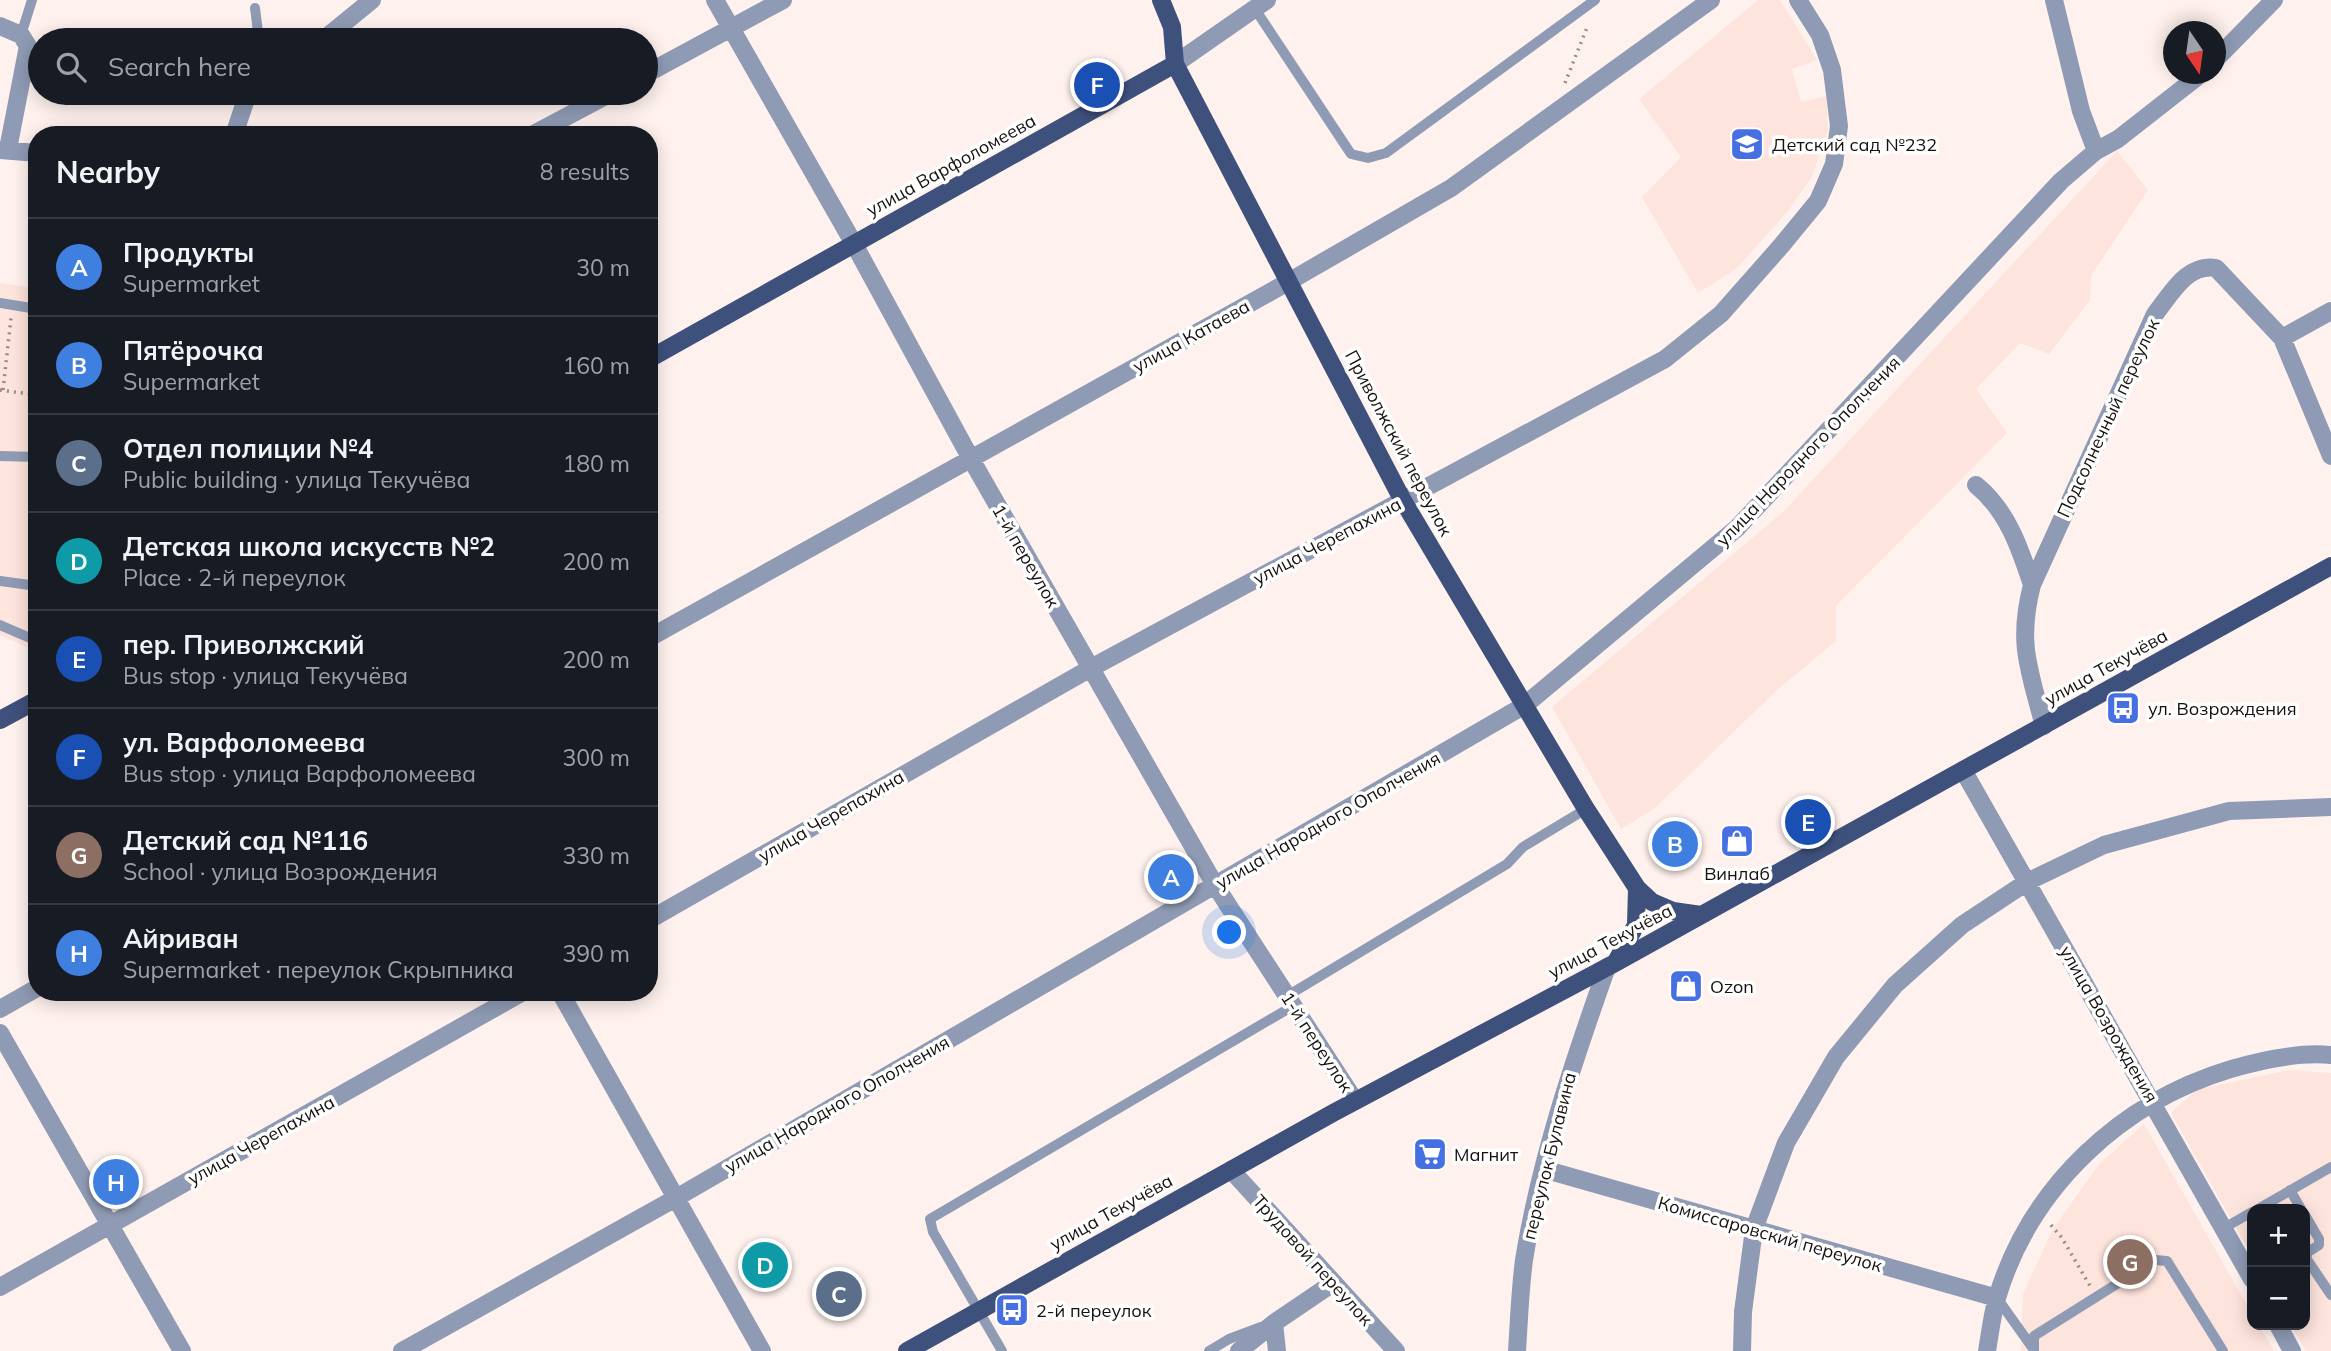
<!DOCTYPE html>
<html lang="en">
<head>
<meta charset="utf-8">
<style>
	:root { --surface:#171b24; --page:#242831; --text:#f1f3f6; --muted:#9ea1a6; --line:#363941; --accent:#0b8043 }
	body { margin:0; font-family:Mulish,sans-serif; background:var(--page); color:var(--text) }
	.controls { position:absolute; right:21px; bottom:21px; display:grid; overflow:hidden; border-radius:14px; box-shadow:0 4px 18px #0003 }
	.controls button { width:63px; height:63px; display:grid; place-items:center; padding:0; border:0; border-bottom:2px solid var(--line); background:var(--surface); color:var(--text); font:35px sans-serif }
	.compass { position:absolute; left:2163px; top:21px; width:63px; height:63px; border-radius:50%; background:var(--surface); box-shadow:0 4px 18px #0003; rotate:167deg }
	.you { position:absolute; left:1230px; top:933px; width:24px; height:24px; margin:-18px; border:5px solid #fff; border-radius:50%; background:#1a73e8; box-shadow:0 0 0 10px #1a73e833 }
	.badge { display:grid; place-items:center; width:46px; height:46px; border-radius:50%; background:var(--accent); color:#fff; font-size:23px; font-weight:700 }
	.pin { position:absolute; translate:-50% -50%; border:4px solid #fff; box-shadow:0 2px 7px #0006 }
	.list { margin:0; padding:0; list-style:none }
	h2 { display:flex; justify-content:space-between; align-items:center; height:91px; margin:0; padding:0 28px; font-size:30px }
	h2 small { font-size:23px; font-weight:400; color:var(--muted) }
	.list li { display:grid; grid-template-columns:46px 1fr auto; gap:21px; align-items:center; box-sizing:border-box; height:98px; padding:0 28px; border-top:2px solid var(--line) }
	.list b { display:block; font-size:26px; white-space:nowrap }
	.list p { margin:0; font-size:23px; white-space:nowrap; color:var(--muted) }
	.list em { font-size:23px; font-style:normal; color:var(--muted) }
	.icon { flex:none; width:38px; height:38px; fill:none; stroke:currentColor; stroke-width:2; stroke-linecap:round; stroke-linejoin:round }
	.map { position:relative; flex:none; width:2331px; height:1351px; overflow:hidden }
	.search { position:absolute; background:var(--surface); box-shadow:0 4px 18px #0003; left:28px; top:28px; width:630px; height:77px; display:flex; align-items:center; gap:18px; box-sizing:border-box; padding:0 24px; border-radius:38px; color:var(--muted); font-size:26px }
	.panel { position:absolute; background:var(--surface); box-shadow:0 4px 18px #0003; left:28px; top:126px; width:630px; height:875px; border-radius:28px }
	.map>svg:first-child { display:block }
	.built { fill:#fde4dc }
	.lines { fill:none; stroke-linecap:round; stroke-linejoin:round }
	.path { stroke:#958c88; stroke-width:3.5; stroke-dasharray:2 5; stroke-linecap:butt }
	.lane { stroke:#8f9bb4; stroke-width:10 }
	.street { stroke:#8f9bb4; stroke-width:18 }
	.primary { stroke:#3e507c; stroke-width:18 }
	.labels { text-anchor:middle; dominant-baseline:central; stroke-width:7; stroke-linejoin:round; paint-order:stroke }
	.poi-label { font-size:18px; fill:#16110f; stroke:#fff; text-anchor:start }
	.street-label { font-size:18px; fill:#16110f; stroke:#fff }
</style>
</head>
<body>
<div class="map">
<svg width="2331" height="1351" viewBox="0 0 2331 1351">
	<rect width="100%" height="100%" fill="#fff2ee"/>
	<path class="built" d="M 1758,0 L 1780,0 L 1817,60 L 1792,69 L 1801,102 L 1826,96 L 1828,130 L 1812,177 L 1788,211 L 1736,269 L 1698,293 L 1642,197 L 1681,157 L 1639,99 Z
		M 2117,151 L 2148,190 L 2091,276 L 2090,300 L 2049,354 L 2020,343 L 1976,389 L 2007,433 L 1836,606 L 1836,641 L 1776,691 L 1654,809 L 1621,829 L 1552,707 L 1784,511 Z
		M 0,283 L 37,288 L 37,652 L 0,635 Z
		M 2289,1070 L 2331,1073 L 2331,1351 L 2306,1351 L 2291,1325 L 2305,1325 L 2305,1209 L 2252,1209 L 2252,1256 L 2171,1113 L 2196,1090 Z
		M 2144,1124 L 2252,1314 L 2252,1325 L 2259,1325 L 2274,1351 L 2021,1351 L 2023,1294 L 2053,1229 L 2100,1163 Z"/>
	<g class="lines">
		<path class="path" d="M 1565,83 L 1588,25
			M 0,390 L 37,395
			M 3,390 L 11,318
			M 2051,1225 L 2062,1238 L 2090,1286"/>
		<path class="lane" d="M 255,8 L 259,40
			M 1255,9 L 1351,154 L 1368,158 L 1386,153 L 1595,0
			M 21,35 L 32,0
			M 0,303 L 37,309
			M 0,456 L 37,457
			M 0,581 L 37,586
			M 0,625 L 37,641
			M 1287,996 L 1507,864 L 1523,847 L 1586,809
			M 2290,1190 L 2301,1209
			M 2258,1209 L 2331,1167
			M 2305,1215 L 2319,1239 L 2319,1245 L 2308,1252 L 2306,1258 L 2331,1295
			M 2224,1228 L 2252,1212
			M 1997,1298 L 2032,1347
			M 1002,1351 L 933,1232 L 930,1219 L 1293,1006
			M 1209,1351 L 1229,1339 L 1261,1327
			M 2034,1351 L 2034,1336 L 2155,1260 L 2167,1261 L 2223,1351"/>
		<path class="street" d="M 715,0 L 854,244 L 971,459 L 1215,885 L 1355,1101
			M 2054,0 L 2081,111 L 2096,151
			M 0,26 L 21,35 L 28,46 L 8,149
			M 323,40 L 372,0
			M 2216,59 L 2274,0
			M 1175,64 L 1267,0
			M 646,74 L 783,0
			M 234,135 L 248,93
			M 532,135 L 611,93
			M 0,150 L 37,153
			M 2282,338 L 2331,311
			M 1976,485 C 2007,510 2020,548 2032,585
			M 649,638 L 1290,281 L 1451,188 L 1711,0
			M 2044,726 C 2029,669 2017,643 2032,585 L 2155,314 C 2171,294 2187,263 2216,268 L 2282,338 L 2331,456
			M 1963,770 L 2252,1279
			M 649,920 L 1091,668 L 1665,359 L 1721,314 L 1781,246 L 1818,201 L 1834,164 L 1839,126 L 1832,70 L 1820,35 L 1798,0
			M 560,992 L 762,1351
			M 0,1009 L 37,988
			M 0,1033 L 182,1351
			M 1543,1169 L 1997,1298
			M 1231,1170 L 1396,1351
			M 0,1287 L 523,992
			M 1274,1323 L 1277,1351
			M 2278,1325 L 2292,1351
			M 402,1351 L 676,1198 L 1525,705 L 1737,528 L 2061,181 L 2096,151 L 2118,139 L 2201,74
			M 1239,1351 L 1274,1323 L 1333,1283
			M 1517,1351 C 1519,1321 1520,1290 1524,1260 C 1540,1160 1573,1063 1607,967
			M 1742,1351 L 1743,1312 L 1754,1229 L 1786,1143 L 1836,1057 L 1895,985 L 1962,925 L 2027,882 L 2104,845 L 2229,811 L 2331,807
			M 1987,1351 C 1990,1334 1992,1315 1997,1298 C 2030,1187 2121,1102 2231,1069 C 2262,1060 2299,1052 2331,1055"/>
		<path class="primary" d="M 1161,0 L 1172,27 L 1175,64 L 1402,499 L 1586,809 L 1637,888 L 1652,902 L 1673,911 L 1701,915
			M 649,359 L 1175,64
			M 0,720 L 37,700
			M 1617,960 L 1636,925 L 1637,888
			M 907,1351 L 1333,1113 L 1615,963 L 2331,566"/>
	</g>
	<defs>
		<g id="school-square" transform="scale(1.75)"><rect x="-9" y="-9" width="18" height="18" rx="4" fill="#4670e2" stroke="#fff"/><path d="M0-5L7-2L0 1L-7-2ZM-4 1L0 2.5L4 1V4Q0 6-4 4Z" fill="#fff"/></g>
		<g id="bus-square" transform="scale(1.75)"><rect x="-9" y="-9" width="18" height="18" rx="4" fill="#4670e2" stroke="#fff"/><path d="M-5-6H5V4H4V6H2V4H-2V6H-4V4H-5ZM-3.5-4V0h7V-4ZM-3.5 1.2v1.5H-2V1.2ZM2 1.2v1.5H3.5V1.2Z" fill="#fff"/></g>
		<g id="shop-square" transform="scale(1.75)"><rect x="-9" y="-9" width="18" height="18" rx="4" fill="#4670e2" stroke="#fff"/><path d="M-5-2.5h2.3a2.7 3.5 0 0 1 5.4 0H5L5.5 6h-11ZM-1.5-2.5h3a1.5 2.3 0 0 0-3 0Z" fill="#fff"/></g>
		<g id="supermarket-square" transform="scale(1.75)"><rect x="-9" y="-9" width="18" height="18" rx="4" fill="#4670e2" stroke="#fff"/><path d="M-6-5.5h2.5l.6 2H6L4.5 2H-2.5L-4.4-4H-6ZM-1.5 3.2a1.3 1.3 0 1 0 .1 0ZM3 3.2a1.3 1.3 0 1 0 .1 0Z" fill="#fff"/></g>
	</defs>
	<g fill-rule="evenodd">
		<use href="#school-square" x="1747" y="144"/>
		<use href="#bus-square" x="2123" y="708"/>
		<use href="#shop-square" x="1737" y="841"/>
		<use href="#shop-square" x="1686" y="986"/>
		<use href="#supermarket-square" x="1430" y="1154"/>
		<use href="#bus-square" x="1012" y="1310"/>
	</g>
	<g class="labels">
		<g class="poi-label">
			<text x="1772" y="144">Детский сад №232</text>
			<text x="2148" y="708">ул. Возрождения</text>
			<text x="1737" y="873" text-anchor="middle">Винлаб</text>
			<text x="1710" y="986">Ozon</text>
			<text x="1454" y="1154">Магнит</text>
			<text x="1036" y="1310">2-й переулок</text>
		</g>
		<g class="street-label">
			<text transform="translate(951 165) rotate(-29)">улица Варфоломеева</text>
			<text transform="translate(1191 336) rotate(-29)">улица Катаева</text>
			<text transform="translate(2108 418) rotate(-65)">Подсолнечный переулок</text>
			<text transform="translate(1399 443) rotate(62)">Приволжский переулок</text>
			<text transform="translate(1808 451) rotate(-46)">улица Народного Ополчения</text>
			<text transform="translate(1327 541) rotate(-28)">улица Черепахина</text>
			<text transform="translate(1026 556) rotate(60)">1-й переулок</text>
			<text transform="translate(2106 667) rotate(-29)">улица Текучёва</text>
			<text transform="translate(831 816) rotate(-30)">улица Черепахина</text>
			<text transform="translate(1328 820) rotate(-30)">улица Народного Ополчения</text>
			<text transform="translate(1610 941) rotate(-28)">улица Текучёва</text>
			<text transform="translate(2109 1024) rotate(60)">улица Возрождения</text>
			<text transform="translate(1317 1042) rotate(57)">1-й переулок</text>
			<text transform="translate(837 1104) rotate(-30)">улица Народного Ополчения</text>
			<text transform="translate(261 1140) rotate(-29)">улица Черепахина</text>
			<text transform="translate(1549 1156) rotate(-76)">переулок Булавина</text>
			<text transform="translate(1111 1212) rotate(-29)">улица Текучёва</text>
			<text transform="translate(1770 1234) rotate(16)">Комиссаровский переулок</text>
			<text transform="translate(1313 1260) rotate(48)">Трудовой переулок</text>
		</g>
	</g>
</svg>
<div class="controls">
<button>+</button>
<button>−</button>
</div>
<svg class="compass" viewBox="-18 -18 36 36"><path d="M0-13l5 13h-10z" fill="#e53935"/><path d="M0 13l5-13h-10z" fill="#9ea1a6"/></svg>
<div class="you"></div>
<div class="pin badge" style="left:1171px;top:877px;background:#3f7fe0">A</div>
<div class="pin badge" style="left:1675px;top:844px;background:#3f7fe0">B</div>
<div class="pin badge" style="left:839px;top:1294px;background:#5c6f8a">C</div>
<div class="pin badge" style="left:765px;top:1265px;background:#0f9aa8">D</div>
<div class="pin badge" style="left:1808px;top:822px;background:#1a4fb4">E</div>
<div class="pin badge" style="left:1097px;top:85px;background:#1a4fb4">F</div>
<div class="pin badge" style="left:2130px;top:1262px;background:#8d6e63">G</div>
<div class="pin badge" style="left:116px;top:1182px;background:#3f7fe0">H</div>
<div class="search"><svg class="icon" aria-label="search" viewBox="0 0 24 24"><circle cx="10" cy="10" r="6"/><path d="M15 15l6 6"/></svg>Search here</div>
<section class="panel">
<h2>Nearby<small>8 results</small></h2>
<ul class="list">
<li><span class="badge" style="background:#3f7fe0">A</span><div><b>Продукты</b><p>Supermarket</p></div><em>30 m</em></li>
<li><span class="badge" style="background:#3f7fe0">B</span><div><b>Пятёрочка</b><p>Supermarket</p></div><em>160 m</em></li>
<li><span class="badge" style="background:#5c6f8a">C</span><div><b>Отдел полиции №4</b><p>Public building · улица Текучёва</p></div><em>180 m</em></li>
<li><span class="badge" style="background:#0f9aa8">D</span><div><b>Детская школа искусств №2</b><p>Place · 2-й переулок</p></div><em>200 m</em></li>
<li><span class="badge" style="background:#1a4fb4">E</span><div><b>пер. Приволжский</b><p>Bus stop · улица Текучёва</p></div><em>200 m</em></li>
<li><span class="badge" style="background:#1a4fb4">F</span><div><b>ул. Варфоломеева</b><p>Bus stop · улица Варфоломеева</p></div><em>300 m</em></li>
<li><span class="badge" style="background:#8d6e63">G</span><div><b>Детский сад №116</b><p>School · улица Возрождения</p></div><em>330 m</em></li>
<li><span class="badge" style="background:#3f7fe0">H</span><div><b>Айриван</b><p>Supermarket · переулок Скрыпника</p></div><em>390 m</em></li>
</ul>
</section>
</div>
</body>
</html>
